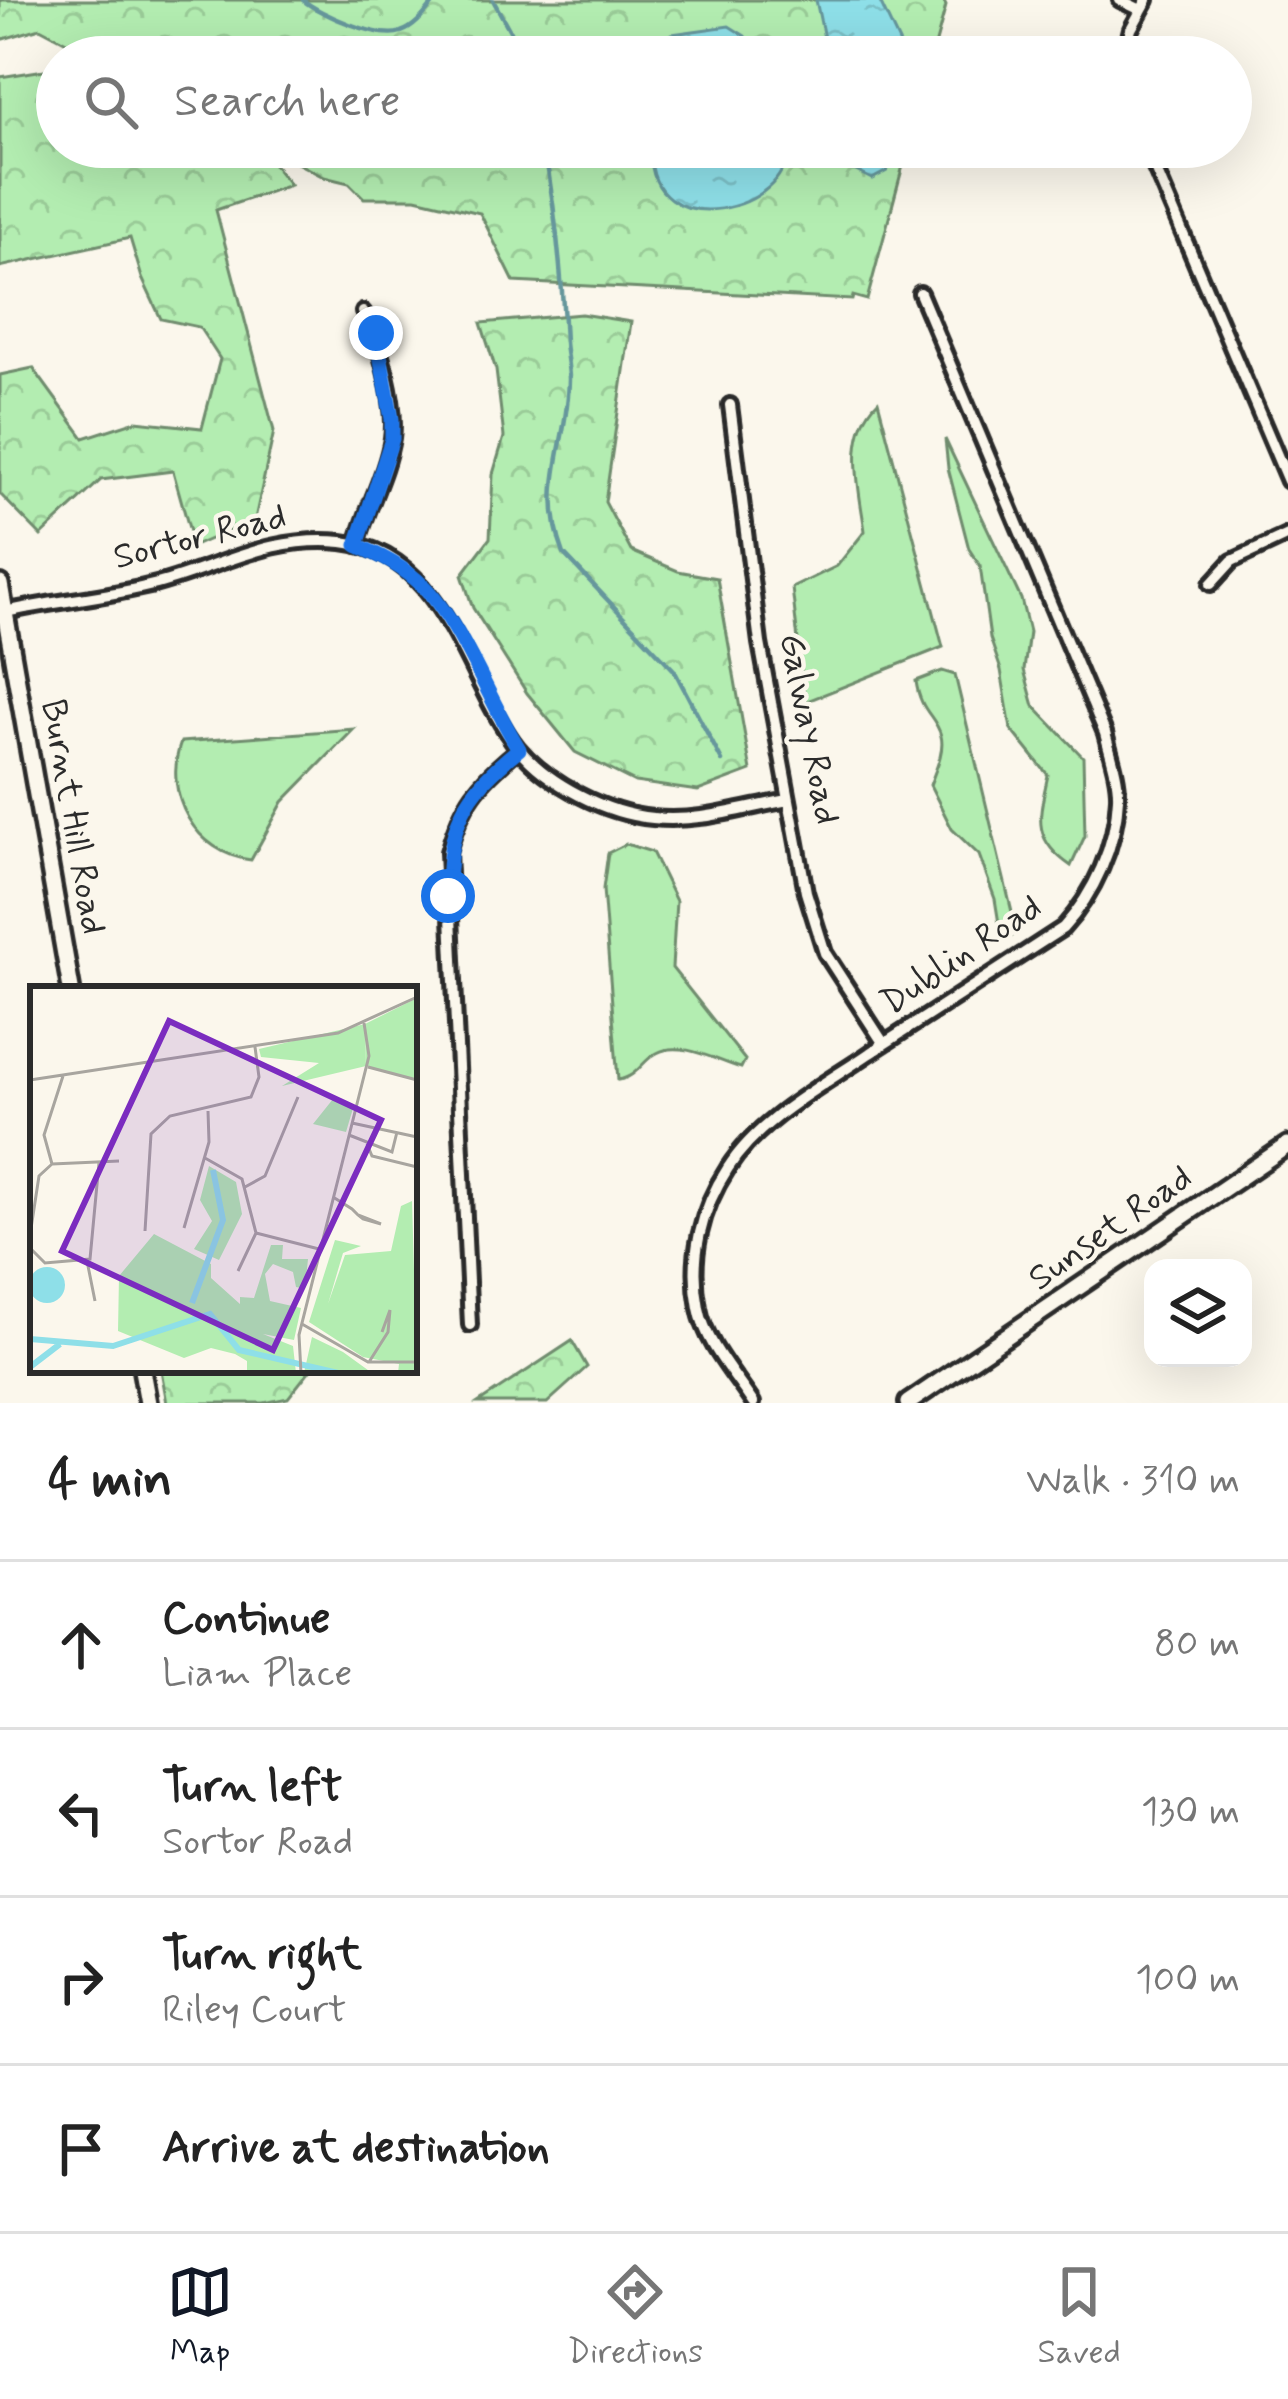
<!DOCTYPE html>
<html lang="en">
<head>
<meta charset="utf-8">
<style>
	:root { --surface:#fff; --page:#f2f2f2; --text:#222; --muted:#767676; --line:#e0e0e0; --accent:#111827 }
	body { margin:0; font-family:Mynerve,sans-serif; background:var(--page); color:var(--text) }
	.controls { position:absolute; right:36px; bottom:36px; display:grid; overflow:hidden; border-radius:24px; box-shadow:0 12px 48px #0002 }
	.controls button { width:108px; height:108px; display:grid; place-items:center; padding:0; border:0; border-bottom:3px solid var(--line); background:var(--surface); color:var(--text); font:60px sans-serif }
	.stop { position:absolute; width:36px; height:36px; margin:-27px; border:9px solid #1a73e8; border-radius:50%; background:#fff }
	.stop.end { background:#1a73e8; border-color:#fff; box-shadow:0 3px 12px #0008 }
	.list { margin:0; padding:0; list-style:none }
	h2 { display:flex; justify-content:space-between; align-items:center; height:156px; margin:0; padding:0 48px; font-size:51px }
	h2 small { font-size:39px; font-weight:400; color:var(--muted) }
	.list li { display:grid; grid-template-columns:78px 1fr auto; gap:36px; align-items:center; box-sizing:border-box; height:168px; padding:0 48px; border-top:3px solid var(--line) }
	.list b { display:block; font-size:45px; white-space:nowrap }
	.list p { margin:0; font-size:39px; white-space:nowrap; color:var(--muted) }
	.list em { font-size:39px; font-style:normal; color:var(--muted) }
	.icon { flex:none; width:66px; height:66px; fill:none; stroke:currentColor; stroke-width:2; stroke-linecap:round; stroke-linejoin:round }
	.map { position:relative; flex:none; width:1288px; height:1403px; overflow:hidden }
	.search { position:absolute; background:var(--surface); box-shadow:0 12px 48px #0002; left:36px; right:36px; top:36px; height:132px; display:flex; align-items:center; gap:30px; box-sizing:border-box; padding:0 42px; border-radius:66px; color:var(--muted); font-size:45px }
	.sheet { height:828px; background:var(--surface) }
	nav { display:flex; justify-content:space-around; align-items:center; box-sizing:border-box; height:168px; border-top:3px solid var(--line); background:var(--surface); font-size:33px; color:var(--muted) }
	nav a { display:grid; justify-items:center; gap:6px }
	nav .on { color:var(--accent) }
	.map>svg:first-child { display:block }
	.grass { fill:#b3edb1; stroke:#6f8c6e; stroke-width:3 }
	.forest { fill:url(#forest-crowns); stroke:#6f8c6e; stroke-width:3 }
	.water { fill:url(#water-ripples); stroke:#66979c; stroke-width:3 }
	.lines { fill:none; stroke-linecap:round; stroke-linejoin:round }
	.stream { stroke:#66979c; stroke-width:4.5 }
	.street-casing { stroke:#2b2b2b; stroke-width:20 }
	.secondary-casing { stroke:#2b2b2b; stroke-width:24 }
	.street { stroke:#fbf7ec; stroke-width:10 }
	.secondary { stroke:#fbf7ec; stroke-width:15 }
	.route { stroke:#1a73e8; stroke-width:15 }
	.labels { text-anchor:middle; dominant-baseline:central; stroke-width:9; stroke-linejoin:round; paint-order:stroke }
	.street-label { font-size:36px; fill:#2b2b2b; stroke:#fbf7ec }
	.inset-river { fill:none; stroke:#8edfe8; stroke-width:6 }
	.inset-road { fill:none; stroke:#a8a59f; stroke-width:3 }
	.view { fill:#7b2cbf; fill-opacity:0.15; stroke:#7b2cbf; stroke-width:6 }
	.inset-edge { fill:none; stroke:#2b2b2b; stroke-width:6 }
</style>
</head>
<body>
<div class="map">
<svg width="1288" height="1403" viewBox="0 0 1288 1403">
	<defs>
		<pattern id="forest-crowns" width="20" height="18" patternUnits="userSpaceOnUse" patternTransform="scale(3)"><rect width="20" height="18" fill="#b3edb1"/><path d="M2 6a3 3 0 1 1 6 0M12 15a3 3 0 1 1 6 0" fill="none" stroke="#9acb98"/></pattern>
		<pattern id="water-ripples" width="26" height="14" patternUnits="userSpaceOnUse" patternTransform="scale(3)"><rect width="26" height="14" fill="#8edfe8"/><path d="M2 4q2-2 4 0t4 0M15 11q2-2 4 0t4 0" fill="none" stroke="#7bc0c7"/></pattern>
	</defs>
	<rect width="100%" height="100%" fill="#fbf7ec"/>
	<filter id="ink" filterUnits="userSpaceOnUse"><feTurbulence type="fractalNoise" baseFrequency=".00833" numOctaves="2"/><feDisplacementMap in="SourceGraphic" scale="24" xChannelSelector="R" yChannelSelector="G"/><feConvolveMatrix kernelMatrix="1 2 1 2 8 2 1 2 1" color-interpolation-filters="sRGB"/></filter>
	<g filter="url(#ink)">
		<path class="grass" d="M 878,401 L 943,647 L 805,702 L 792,588 L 837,566 L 865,531 C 859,488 844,434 878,401 Z
			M 945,439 L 1021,599 L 1029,632 L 1024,670 L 1034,706 L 1083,757 L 1085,836 L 1071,866 C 1031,839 1039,817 1048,775 L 1011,729 L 1001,670 L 990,638 L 980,566 L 969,549 L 948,468 Z
			M 942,671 L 955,675 L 1017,933 L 1002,942 L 995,899 L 979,855 L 952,829 L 930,785 C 935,771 945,751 941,736 C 936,716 920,712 916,681 Z
			M 354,729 L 283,802 L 251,860 C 196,854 162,794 181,742 Z
			M 626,844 L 652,852 L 676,901 L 672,968 L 745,1060 L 741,1068 C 716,1061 682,1040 657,1053 C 641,1061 638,1077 618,1080 L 603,889 L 608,853 Z"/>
		<path class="forest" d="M 0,0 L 943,0 L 946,6 L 932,57 L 95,57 L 40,28 L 0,40 Z
			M 57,68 L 57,147 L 260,147 L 290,185 L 216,210 L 274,431 L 255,519 L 194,546 L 173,471 L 101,480 L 41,536 L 0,494 L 0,375 L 33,368 L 84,438 L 136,421 L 202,428 L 220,359 L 199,327 L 161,319 L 142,278 L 130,238 L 0,267 L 0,77 Z
			M 266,147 L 908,147 L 867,300 L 853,296 L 852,300 L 514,282 L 480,213 L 416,198 L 364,198 L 349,183 L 324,177 Z
			M 581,314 L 631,322 L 605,502 L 631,551 L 678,571 L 717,578 L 751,771 L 698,791 L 635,782 L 575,752 L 527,693 L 473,608 L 462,575 L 490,538 L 493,474 L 504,437 L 496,370 L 481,323 Z
			M 572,1341 L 587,1367 L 547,1403 L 478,1403 Z
			M 161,1370 L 310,1370 L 288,1398 L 264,1403 L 167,1403 Z"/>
		<path class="water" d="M 816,0 L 879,0 L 906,57 L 828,57 Z
			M 729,26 L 745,36 L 753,57 L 657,57 L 661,40 L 672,34 Z
			M 651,147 L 784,147 C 798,209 645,250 651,147 Z
			M 846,147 L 900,147 L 887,171 L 872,179 L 854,170 Z"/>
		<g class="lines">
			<path class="stream" d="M 303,0 C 319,14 380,40 401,32 C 416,27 426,12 436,0
				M 493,0 L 510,31
				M 514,47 L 518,57
				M 544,147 C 556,212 562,276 565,342 C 566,355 569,367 569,379 C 568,445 538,486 564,554 L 674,670 L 722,761"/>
			<g class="street-casing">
				<path id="street" d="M 1120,0 L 1141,10
					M 1124,57 L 1131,29 L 1147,0
					M 1146,147 L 1288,481
					M 730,405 L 760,643 L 806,892 L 825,953 L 884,1044
					M 357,545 C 366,509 386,475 392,438 C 397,406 380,340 363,312
					M 1211,584 L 1232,561 L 1288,535
					M 5,612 C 55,601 108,597 157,584 C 223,566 270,535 342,542 C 446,553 465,682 518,748 C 548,784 606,814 653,818 C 698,823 744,808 788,800
					M 470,1325 L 448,852 C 462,802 478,782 519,749
					M 753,1403 C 734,1374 705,1342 699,1308 C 689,1258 701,1209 728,1168 C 760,1118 822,1086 870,1053 C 934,1011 999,970 1063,928 C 1094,894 1116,846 1118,798 C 1119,778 1110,753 1105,733 L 920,293"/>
			</g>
			<g class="secondary-casing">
				<path id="secondary" d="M 0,584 L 71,989
					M 142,1370 L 148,1403
					M 908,1403 L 1288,1145"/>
			</g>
			<use href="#street" class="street"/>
			<use href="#secondary" class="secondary"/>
		</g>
	</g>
	<g class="lines" filter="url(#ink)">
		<path class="route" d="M 376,333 L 392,419 L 392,439 L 357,545 C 380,556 404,567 422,585 C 460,621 490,702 519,749 C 463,794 448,824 448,896"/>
	</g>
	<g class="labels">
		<g class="street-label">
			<text transform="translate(200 538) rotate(-14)">Sortor Road</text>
			<text transform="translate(808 729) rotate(79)">Galway Road</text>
			<text transform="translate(72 817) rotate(80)">Burnt Hill Road</text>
			<text transform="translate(962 956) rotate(-34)">Dublin Road</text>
			<text transform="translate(1111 1229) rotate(-35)">Sunset Road</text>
		</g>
	</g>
	<g transform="translate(30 986)">
		<rect width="387" height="387" fill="#fbf7ec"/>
		<path d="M 387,12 L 384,93 L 336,80 L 335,38 Z" fill="#b3edb1"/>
		<path d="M 335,38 L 336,80 L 252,100 L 289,77 L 231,71 L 229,63 ZM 303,113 L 324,119 L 316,146 L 283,138 ZM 179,180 L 206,196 L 212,228 L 189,274 L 164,263 L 182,235 L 170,214 ZM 382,215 L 387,387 L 368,387 L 369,378 L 333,371 L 279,336 L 305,254 L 331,260 L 313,267 L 298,318 L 315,269 L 361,265 L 371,220 ZM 124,248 L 181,278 L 181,292 L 210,318 L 210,311 L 224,312 L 241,259 L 253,259 L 252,273 L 278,273 L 275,303 L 266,301 L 263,286 L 243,278 L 235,288 L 240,315 L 271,322 L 264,354 L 233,348 L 263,360 L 266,387 L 217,387 L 217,375 L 205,368 L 181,362 L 154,372 L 88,345 L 89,290 ZM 282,351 L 313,366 L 342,387 L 274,387 Z" fill="#b3edb1"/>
		<path d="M-1 299a18 18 0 1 1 36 0a18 18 0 1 1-36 0Z" fill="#8edfe8"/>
		<path class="inset-river" d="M 162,317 L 193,234 L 183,184M 0,353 L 83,360 L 180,328 L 209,364 L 308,387M 0,381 L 30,358"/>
		<path class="inset-road" d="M 338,81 L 387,94M 0,94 L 308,47 L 387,11M 322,137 L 387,151M 319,149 L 362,166 L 367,146M 337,158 L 342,170 L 387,181M 175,172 L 212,193 L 226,247 L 289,263M 22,178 L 14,149 L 33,90M 22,178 L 89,175M 215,201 L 235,190 L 268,111M 303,211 L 322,223 L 328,229 L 333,233 L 351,238 L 328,229M 154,242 L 179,156 L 178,125M 115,245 L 121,148 L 140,130 L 221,111 L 229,91 L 225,61M 0,249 L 9,190 L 22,178M 0,262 L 15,277 L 60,273 L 69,177M 57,275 L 65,315M 208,285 L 226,247M 272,338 L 338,376 L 387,376M 339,376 L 358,346 L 360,324 L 352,346M 271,387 L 269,349 L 339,70 L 334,37"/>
		<path class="view" d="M 139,35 L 351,134 L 243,364 L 32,265 Z"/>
		<rect width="387" height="387" class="inset-edge"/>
	</g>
</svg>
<div class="controls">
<button><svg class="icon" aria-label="layers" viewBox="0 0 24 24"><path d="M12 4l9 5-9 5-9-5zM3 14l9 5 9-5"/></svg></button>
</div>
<div class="stop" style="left:448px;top:896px"></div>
<div class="stop end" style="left:376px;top:333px"></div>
<div class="search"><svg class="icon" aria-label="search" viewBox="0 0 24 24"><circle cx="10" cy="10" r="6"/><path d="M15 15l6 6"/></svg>Search here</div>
</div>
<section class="sheet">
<h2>4 min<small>Walk · 310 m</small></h2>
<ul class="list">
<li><svg class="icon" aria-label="ahead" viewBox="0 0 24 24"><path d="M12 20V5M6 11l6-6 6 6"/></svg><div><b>Continue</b><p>Liam Place</p></div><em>80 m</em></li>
<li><svg class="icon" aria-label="left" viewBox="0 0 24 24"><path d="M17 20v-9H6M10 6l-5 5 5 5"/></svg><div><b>Turn left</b><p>Sortor Road</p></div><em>130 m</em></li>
<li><svg class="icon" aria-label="right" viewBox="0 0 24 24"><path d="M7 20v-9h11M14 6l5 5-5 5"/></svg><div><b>Turn right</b><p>Riley Court</p></div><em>100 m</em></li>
<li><svg class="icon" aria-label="arrive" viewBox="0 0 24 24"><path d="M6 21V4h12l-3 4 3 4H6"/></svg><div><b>Arrive at destination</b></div></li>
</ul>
</section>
<nav>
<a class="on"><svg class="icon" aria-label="map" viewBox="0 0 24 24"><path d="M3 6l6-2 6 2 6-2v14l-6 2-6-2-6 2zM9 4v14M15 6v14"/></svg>Map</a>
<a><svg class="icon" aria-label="directions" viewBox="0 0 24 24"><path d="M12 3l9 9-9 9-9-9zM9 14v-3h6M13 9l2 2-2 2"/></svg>Directions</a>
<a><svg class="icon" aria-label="saved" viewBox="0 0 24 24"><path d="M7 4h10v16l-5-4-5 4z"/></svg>Saved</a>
</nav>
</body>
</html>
